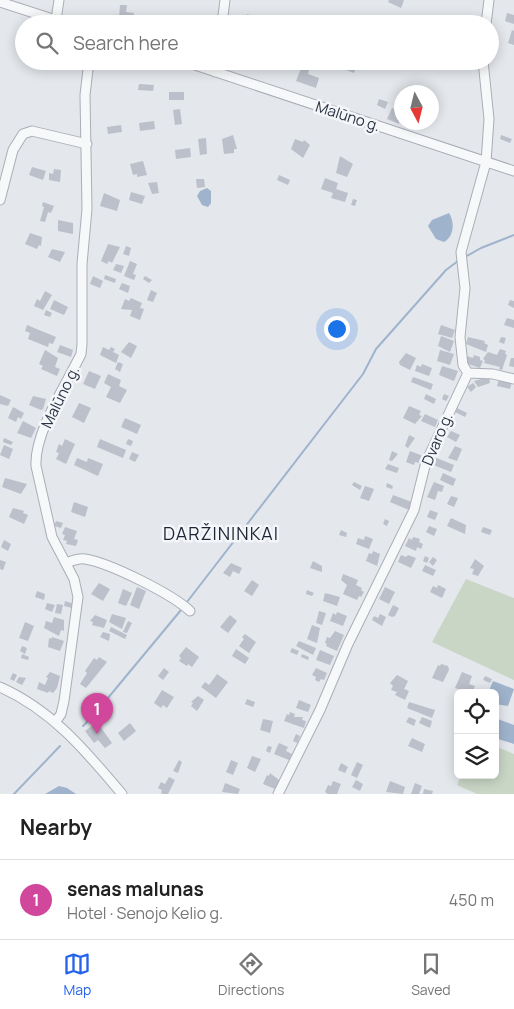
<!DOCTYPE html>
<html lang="en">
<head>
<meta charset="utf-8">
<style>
	:root { --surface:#fff; --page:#f6f6f6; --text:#222; --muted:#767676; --line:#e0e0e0; --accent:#2563eb }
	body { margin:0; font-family:Manrope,sans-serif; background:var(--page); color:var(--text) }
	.controls { position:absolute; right:15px; bottom:15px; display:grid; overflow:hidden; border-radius:8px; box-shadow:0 2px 12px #0003 }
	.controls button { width:45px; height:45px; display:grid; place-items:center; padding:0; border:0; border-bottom:1px solid var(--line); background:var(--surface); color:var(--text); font:25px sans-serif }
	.compass { position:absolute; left:394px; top:85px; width:45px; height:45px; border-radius:50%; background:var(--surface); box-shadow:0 2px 12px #0003; rotate:173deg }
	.you { position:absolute; left:336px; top:328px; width:18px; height:18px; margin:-12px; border:4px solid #fff; border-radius:50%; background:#1a73e8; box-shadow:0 0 0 8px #1a73e833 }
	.badge { display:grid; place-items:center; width:32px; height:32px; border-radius:50%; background:var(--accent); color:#fff; font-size:16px; font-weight:700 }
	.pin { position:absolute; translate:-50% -41px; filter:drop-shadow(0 1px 2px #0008) }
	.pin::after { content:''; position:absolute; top:26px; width:18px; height:15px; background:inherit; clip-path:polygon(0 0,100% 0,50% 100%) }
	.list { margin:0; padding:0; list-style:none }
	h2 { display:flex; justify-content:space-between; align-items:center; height:65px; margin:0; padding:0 20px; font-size:21px }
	h2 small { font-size:16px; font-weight:400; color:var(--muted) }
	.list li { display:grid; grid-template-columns:32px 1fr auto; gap:15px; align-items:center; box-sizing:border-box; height:80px; padding:0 20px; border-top:1px solid var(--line) }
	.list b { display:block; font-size:19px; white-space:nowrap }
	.list p { margin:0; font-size:16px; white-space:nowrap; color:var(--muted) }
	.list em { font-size:16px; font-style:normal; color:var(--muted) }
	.icon { flex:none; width:28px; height:28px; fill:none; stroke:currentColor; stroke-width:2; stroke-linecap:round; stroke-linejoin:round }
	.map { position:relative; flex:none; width:514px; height:794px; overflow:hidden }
	.search { position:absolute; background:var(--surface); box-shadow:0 2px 12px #0003; left:15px; right:15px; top:15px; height:55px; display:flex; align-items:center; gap:12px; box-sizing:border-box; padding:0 18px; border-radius:28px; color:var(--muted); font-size:19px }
	.sheet { height:145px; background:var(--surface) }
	nav { display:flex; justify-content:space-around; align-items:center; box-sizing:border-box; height:70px; border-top:1px solid var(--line); background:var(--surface); font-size:14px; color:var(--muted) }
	nav a { display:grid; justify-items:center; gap:2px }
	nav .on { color:var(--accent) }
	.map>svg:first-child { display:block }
	.green { fill:#c9d6c5 }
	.water { fill:#9fb4cc }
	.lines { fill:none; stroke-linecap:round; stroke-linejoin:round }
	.stream { stroke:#9fb4cc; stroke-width:2 }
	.building { fill:#bbc0ca }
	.minor-casing { stroke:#a9aeb7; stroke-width:11 }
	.minor { stroke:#f7f8fa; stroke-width:9 }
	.labels { text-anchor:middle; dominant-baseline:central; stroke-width:5; stroke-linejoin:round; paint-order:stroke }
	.street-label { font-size:15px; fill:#2b3445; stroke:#f4f6f9 }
	.quarter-label { font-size:18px; letter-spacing:1px; fill:#1d2536; stroke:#f4f6f9 }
</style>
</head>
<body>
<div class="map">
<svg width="514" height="794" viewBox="0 0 514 794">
	<rect width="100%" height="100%" fill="#e4e7ec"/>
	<path class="green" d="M 466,579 L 514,598 L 514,680 L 432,642 Z
		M 495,746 L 514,754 L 514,794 L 477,794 L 457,785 L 461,775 L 495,775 Z"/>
	<path class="water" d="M 207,188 L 211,191 L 211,203 L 208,207 L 202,205 L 197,196 L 200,191 Z
		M 449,213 C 455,222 454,237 444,242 L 436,239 L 428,226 L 432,220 Z
		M 493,681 L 514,689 L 508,706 L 495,704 L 495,693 L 488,693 Z
		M84.5 716a5.5 5.5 0 1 1 11 0a5.5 5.5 0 1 1-11 0Z
		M 495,718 L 514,725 L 514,744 L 495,738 Z
		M 59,786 L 67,788 L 76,794 L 45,794 Z"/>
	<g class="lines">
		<path class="stream" d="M 465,257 L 481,248 L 514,235
			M 187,602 L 363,374 L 376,349 L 446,270 L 458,261
			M 93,716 L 181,610
			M 83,726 L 90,719
			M 14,794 L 60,746"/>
	</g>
	<path class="building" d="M 389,0 L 404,0 L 401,8 L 388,2 Z
		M 120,5 L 127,5 L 126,12 L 134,13 L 133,20 L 119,19 Z
		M 507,13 L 514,15 L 514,24 L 505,21 Z
		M 247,14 L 259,19 L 257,24 L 244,22 Z
		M 512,30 L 514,31 L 514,45 L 508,43 Z
		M 337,61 L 357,64 L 354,73 L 335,66 Z
		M 301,68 L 309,70 L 308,74 L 319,78 L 316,88 L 296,81 Z
		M 139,84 L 154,85 L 153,91 L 138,90 Z
		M 169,92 L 184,92 L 184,100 L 169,100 Z
		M 379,99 L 388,102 L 385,109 L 377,105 Z
		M 392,108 L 401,111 L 399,124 L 387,119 Z
		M 180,109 L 182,124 L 175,125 L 173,110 Z
		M 154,121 L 155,129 L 140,131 L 139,123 Z
		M 121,125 L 122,132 L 108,134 L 107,127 Z
		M 233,135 L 237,149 L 234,149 L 234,153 L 224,154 L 222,139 Z
		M 501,135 L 512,139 L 510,143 L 500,139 Z
		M 206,138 L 207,154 L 200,155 L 198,139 Z
		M 295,139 L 303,142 L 304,140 L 310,145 L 303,158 L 291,149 Z
		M 190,148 L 191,157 L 176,159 L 175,150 Z
		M 340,156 L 353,164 L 347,177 L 336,173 Z
		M 143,161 L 147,175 L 137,177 L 137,174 L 133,175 L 130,164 Z
		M 32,167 L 46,171 L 43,180 L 29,175 Z
		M 54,169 L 61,170 L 60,182 L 49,180 L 49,173 L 53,174 Z
		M 279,175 L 290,180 L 288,185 L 277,180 Z
		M 325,178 L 338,183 L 336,189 L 348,193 L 345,202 L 331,198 L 333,193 L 321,189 Z
		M 196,179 L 204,179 L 205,187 L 197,188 Z
		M 157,182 L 159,193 L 152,194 L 148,183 Z
		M 131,192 L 145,196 L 142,204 L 129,200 Z
		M 104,193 L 120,200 L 117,211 L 100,206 Z
		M 353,199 L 357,200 L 355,206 L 351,205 Z
		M 43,202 L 54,206 L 51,213 L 48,212 L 45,222 L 40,221 L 44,207 L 42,206 Z
		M 58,220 L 73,223 L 73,234 L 58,231 Z
		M 30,233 L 42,237 L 41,246 L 39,245 L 37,249 L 25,244 Z
		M 108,244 L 120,247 L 112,263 L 109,261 L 107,264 L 101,261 Z
		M 126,246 L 131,248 L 129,256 L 123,254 Z
		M 52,249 L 65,252 L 60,262 L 48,257 Z
		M 130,261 L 137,264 L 133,274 L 136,275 L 134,280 L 124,276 Z
		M 116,264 L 124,266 L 121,273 L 113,270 Z
		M 105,275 L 116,279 L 115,283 L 104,279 Z
		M 93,276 L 103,281 L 100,288 L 90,284 Z
		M 145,276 L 152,280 L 149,283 L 143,279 Z
		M 122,283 L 130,286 L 128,293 L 119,289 Z
		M 151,290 L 157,293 L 153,302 L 147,300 Z
		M 45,291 L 52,295 L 43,310 L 34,306 L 37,299 L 40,301 Z
		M 131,298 L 142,303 L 140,308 L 144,309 L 140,320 L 130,316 L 132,310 L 121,309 L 125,299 L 129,301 Z
		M 54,300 L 68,307 L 64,315 L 50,309 Z
		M 510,300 L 514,301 L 514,308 L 508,305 Z
		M 46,310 L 52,313 L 50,317 L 44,315 Z
		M 507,318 L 514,320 L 514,328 L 504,325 Z
		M 27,325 L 56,337 L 53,344 L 49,343 L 48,347 L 28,339 L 30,333 L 25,331 Z
		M 441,325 L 455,330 L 452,338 L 438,334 Z
		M 441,336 L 454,341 L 450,352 L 438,346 Z
		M 468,337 L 485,341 L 484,343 L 488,345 L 486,352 L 466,344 Z
		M 501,337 L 506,338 L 504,344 L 499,342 Z
		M 129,342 L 137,346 L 131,358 L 121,352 Z
		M 60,345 L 73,350 L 71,357 L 57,352 Z
		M 103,347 L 109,350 L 111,347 L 115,349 L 113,352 L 119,355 L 116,363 L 100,355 Z
		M 500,349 L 506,351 L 505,354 L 507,355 L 502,370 L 499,369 L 500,367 L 484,363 L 485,360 L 483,359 L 488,352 L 497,355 Z
		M 45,350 L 58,358 L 55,367 L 60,369 L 57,376 L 41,369 L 43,366 L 39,364 Z
		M 440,350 L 454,354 L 450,365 L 437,361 Z
		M 406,353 L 416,358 L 410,370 L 400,365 L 399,362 Z
		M 474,355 L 480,357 L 480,360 L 483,361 L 480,368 L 465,363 L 467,356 L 473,358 Z
		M 511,358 L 514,358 L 514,367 L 509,366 Z
		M 118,362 L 123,364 L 120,372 L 115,369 Z
		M 422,364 L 432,368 L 429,376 L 415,371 L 417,365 L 421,367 Z
		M 442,366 L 458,371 L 454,381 L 439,375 Z
		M 89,371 L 101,376 L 95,389 L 83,384 Z
		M 108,374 L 121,380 L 119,386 L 127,390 L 120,403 L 106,397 L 111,387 L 104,383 Z
		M 413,377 L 433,384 L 431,390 L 411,382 Z
		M 489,377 L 490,383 L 478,387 L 474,381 Z
		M 499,379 L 512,382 L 510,389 L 497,386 Z
		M 473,383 L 476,387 L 471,392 L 467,387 Z
		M 426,394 L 436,399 L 434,404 L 424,399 Z
		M 444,394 L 449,396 L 446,401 L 442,399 Z
		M 0,395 L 11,400 L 8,406 L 0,404 Z
		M 33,396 L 46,399 L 43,409 L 41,410 L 29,405 Z
		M 79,403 L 91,408 L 84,423 L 72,417 Z
		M 409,406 L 421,411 L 419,415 L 422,416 L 415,424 L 403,418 Z
		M 13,407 L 24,413 L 21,419 L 18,417 L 16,422 L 8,418 Z
		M 457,408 L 467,413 L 465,417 L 455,412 Z
		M 425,414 L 438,420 L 435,427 L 421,421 Z
		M 125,418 L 141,425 L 137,434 L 121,427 Z
		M 23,421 L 36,428 L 31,438 L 17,433 Z
		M 451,431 L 460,435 L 456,442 L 447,437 Z
		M 409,435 L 415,438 L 408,448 L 405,446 Z
		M 4,438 L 13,442 L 11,445 L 3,442 Z
		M 65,439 L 75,444 L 66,464 L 56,459 L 59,453 L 56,452 L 59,444 L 62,446 Z
		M 100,439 L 126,450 L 123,458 L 97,447 Z
		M 128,439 L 133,441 L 131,446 L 126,444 Z
		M 4,445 L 13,449 L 9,459 L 0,455 Z
		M 455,446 L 462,449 L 457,461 L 448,458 Z
		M 392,451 L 398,454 L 392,461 L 389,460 Z
		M 410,451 L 423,456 L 420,463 L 415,462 L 414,465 L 406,462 Z
		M 132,452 L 139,455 L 135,462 L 129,459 Z
		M 434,457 L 454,465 L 451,472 L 431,464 Z
		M 77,458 L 87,462 L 88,458 L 103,464 L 98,476 L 74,465 Z
		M 388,464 L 399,468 L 397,473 L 385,469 Z
		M 443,473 L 456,479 L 453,486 L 440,480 Z
		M 5,478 L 27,484 L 21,494 L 2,487 Z
		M 354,482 L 362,486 L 360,490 L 352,485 Z
		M 434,482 L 444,486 L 442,492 L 438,491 L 435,500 L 427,497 Z
		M 387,483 L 393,486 L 392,489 L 386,487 Z
		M 365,486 L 374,489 L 369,501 L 360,498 Z
		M 393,495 L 412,502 L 409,510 L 390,502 Z
		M 451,496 L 458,498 L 454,507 L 447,504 Z
		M 74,502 L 88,507 L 85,517 L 71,512 Z
		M 13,508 L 24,511 L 23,513 L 28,515 L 24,524 L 9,517 Z
		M 430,510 L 438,513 L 435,520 L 427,517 Z
		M 451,518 L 466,525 L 465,534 L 447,526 Z
		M 385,519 L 389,521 L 387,526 L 383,524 Z
		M 56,521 L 63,523 L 61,528 L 54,526 Z
		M 429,526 L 437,529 L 434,536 L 426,532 Z
		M 65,527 L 77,531 L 74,539 L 78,540 L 76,546 L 66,544 L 67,541 L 63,540 L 65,535 L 62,534 Z
		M 483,527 L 492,530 L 490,535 L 481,532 Z
		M 341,530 L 347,533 L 346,537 L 339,535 Z
		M 365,536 L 373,539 L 369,549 L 356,544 L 358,538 L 364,540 Z
		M 413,537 L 420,539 L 419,542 L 423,544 L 421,549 L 417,547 L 416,551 L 405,546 L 409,538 L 412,540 Z
		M 4,540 L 11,544 L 8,551 L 1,547 Z
		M 373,551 L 380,554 L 377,566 L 366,561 L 369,553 L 372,554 Z
		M 401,555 L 406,557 L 408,555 L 416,558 L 411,568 L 398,562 Z
		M 425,556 L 429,558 L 427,563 L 423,561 Z
		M 433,557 L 437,560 L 433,566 L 429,562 Z
		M 475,559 L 484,566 L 478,576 L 472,574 L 474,569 L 470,568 Z
		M 0,560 L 6,562 L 3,570 L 0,569 Z
		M 313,561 L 322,566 L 322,572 L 310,568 Z
		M 231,563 L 242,568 L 239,574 L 233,571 L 230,577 L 223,573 Z
		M 425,565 L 436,570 L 433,576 L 422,571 Z
		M 343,574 L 358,580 L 356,585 L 362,588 L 361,590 L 364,592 L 361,597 L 359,596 L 357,600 L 343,594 L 347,585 L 341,580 Z
		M 252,580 L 259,585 L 252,596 L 244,591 Z
		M 99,583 L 110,589 L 103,601 L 91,594 Z
		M 438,585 L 446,589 L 442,598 L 430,592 L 433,586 L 437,588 Z
		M 137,587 L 146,591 L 139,609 L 130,605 Z
		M 385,587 L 395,592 L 389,604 L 379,599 Z
		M 123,589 L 132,593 L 126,606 L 118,603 Z
		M 307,590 L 314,593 L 312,596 L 306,594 Z
		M 37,591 L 45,594 L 44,600 L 35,597 Z
		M 325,593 L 340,597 L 337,606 L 323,601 Z
		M 65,601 L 74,604 L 72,608 L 64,606 Z
		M 47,603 L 55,605 L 52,612 L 45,609 Z
		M 57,604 L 63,605 L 61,614 L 55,613 Z
		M 393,605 L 399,608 L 395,616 L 392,617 L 388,615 Z
		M 319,611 L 326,613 L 322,625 L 316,623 Z
		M 337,612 L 347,616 L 343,626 L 330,621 L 333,613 L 336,615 Z
		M 112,614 L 126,618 L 122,629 L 109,622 Z
		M 380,614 L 386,617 L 382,626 L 372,620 L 374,616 L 378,618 Z
		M 95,615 L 107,620 L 104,628 L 92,625 L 93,622 L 90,621 Z
		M 230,615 L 237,621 L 228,633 L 220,627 Z
		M 54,617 L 64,620 L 64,631 L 61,630 L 59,636 L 44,628 L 46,621 L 52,623 Z
		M 128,621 L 132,623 L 127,633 L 123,632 Z
		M 25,622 L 34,626 L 28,641 L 19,638 Z
		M 312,625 L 320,628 L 317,643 L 307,639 Z
		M 111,627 L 127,635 L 125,639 L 109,631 Z
		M 335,631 L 344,635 L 337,651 L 326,646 L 327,644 L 325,643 L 327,637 L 330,638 Z
		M 103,632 L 110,634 L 109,641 L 100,637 Z
		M 245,634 L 256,642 L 249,653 L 239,646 L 244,639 L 242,637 Z
		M 52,637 L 64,641 L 60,651 L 48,647 L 49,638 L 51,639 Z
		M 299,641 L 316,648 L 313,655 L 296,646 Z
		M 22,646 L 27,648 L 25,654 L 20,651 Z
		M 186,647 L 199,657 L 192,667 L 188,664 L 187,666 L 179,661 L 181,658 L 179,656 Z
		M 292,648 L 299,651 L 297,655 L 290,652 Z
		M 236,649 L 249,658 L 245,664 L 232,656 Z
		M 320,650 L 334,656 L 330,665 L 316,660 Z
		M 22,654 L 29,657 L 28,660 L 21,658 Z
		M 302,654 L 309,657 L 308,660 L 301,657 Z
		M 99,657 L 107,662 L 86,688 L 80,684 L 87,673 L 85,671 L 94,658 L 97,660 Z
		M 441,664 L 448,666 L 449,670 L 443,682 L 432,678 L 438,665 L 440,666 Z
		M 164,668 L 169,672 L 163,680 L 158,676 Z
		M 316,668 L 327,673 L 324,680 L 321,679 L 319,682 L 315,680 L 316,677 L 312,675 Z
		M 50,672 L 60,676 L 57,688 L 53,693 L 49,691 L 48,693 L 37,689 L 39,682 L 45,685 L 48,678 L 46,677 Z
		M 462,672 L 472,676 L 469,684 L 475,686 L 472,693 L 455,688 Z
		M 13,673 L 17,675 L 14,681 L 10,679 Z
		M 217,674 L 228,682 L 216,698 L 201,687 L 205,682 L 209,685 Z
		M 397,675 L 408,681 L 404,689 L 409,691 L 405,700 L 395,695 L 397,692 L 391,690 L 393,686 L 390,683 Z
		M 485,676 L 492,679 L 490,683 L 483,680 Z
		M 19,677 L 26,678 L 22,685 L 16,682 Z
		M 162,690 L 174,697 L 167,708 L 163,705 L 161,708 L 154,703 Z
		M 198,696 L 204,700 L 197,711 L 191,706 L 193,703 L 191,702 Z
		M 247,699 L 255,702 L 253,707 L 245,704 Z
		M 299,700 L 311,705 L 308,712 L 296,708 Z
		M 409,702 L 435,710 L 432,718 L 407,708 Z
		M 290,712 L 295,714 L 294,717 L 303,717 L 302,720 L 306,721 L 304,728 L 284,721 L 287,714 L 289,715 Z
		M 409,717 L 416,720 L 414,726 L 406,722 Z
		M 422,717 L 432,721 L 430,728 L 419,723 Z
		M 263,719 L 273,721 L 270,733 L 260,730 Z
		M 97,722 L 112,743 L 105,748 L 98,740 L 94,743 L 85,731 Z
		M 130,723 L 136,731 L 124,741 L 118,733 Z
		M 296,734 L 300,736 L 297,743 L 293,741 Z
		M 412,738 L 425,744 L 422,752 L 408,746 Z
		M 279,743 L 288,747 L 286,751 L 292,754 L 289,760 L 274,754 Z
		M 268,746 L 272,747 L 270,753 L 266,751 Z
		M 252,756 L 261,759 L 255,772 L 247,768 Z
		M 179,760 L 182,762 L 178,773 L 173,771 Z
		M 231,760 L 238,763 L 233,775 L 226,772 Z
		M 357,762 L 363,765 L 357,778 L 351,775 Z
		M 341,763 L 348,767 L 345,773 L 338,770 Z
		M 270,773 L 279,780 L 275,789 L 263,784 L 267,775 L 269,776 Z
		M 169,777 L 175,780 L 168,794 L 163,794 L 161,793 L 162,790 L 158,788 L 161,782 L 165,784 Z
		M 356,780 L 363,784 L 360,791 L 352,787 Z
		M 333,781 L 341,784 L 337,794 L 328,794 L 325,792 L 328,785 L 331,786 Z
		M 390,781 L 405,787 L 403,794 L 386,792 Z
		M 225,783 L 240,789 L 238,794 L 222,792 Z
		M 415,783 L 422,786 L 419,794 L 411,794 Z
		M 424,789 L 433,791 L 432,794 L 423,794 Z"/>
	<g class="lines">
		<g class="minor-casing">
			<path id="minor" d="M 0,2 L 68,24
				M 56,20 L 59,0
				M 222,24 L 225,0
				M 486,24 L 489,0
				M 183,61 L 514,171
				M 215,72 L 218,61
				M 0,200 L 13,150 L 23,134 L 32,131 L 87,144
				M 468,373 L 463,365 L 460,337 L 465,288 L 461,252 L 486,162 L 489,119 L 483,61
				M 468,373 L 493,374 L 514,379
				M 66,563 C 72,561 78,558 85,559 C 110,563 172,594 190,611
				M 0,687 C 52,710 86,751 122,794
				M 56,721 L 61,714 L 64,701 L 78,597 L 74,579 L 52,537 L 36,466 C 34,433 66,385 81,354 L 82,344 L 82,264 L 87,209 L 85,95 L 89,61
				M 278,794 L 320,710 L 348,644 L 414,510 L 426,462 L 468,373"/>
		</g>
		<use href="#minor" class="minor"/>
	</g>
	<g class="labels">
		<g class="street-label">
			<text transform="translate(348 116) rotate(18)">Malūno g.</text>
			<text transform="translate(60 397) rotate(-64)">Malūno g.</text>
			<text transform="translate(437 439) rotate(-67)">Dvaro g.</text>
		</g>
		<g class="quarter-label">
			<text x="221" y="533">DARŽININKAI</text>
		</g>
	</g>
</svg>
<div class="controls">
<button><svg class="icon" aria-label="locate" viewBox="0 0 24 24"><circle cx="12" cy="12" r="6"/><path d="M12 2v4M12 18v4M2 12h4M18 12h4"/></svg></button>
<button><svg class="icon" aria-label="layers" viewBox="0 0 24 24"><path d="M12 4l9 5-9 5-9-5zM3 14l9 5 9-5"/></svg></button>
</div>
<svg class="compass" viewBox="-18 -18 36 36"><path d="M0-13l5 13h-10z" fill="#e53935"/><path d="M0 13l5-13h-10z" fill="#767676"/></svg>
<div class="you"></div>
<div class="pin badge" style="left:97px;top:734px;background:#d1479c">1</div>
<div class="search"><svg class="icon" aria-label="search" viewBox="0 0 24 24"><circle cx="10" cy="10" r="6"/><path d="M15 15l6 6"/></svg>Search here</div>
</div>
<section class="sheet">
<h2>Nearby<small></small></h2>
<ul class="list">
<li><span class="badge" style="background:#d1479c">1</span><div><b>senas malunas</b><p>Hotel · Senojo Kelio g.</p></div><em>450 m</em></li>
</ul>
</section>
<nav>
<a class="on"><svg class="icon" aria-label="map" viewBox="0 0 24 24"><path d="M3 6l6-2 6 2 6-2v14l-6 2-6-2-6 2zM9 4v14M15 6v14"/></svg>Map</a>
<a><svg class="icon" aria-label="directions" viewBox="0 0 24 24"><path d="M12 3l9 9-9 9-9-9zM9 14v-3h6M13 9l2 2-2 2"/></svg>Directions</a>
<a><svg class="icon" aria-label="saved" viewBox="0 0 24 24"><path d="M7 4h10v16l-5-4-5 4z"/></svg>Saved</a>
</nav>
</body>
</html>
